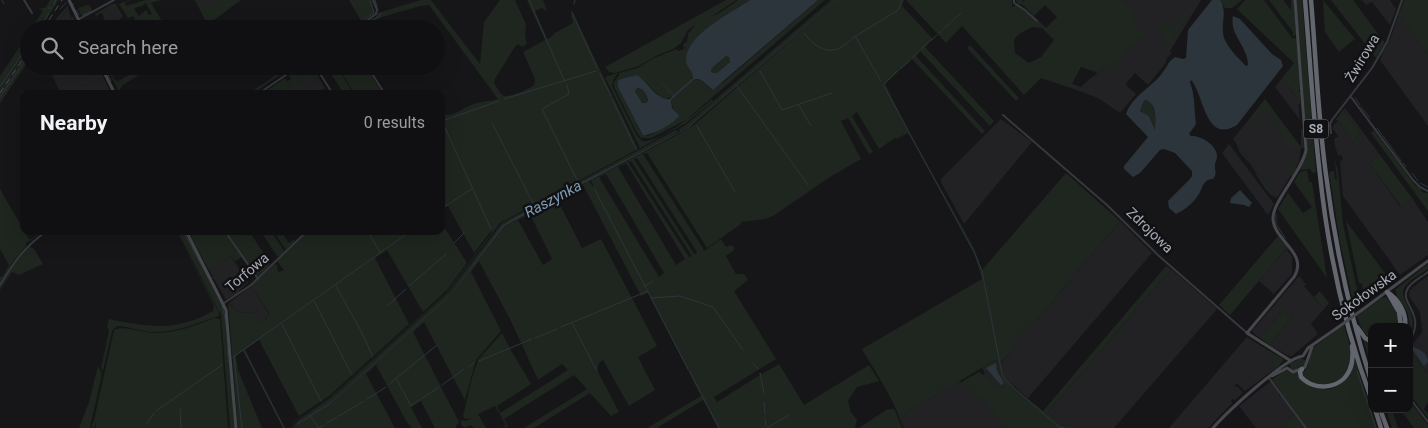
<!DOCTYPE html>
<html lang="en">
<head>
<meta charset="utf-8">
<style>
	:root { --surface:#101012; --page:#19191b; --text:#f1f3f6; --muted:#9c9d9f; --line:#303032 }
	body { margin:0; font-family:Roboto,sans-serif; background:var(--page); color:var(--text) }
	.controls { position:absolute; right:15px; bottom:15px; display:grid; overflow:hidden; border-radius:10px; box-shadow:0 5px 20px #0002 }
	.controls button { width:45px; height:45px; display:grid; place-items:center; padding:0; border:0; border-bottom:1px solid var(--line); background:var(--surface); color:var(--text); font:25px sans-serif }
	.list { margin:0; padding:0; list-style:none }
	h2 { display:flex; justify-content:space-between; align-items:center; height:65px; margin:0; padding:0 20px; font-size:21px }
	h2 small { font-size:16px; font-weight:400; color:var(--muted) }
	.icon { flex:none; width:28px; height:28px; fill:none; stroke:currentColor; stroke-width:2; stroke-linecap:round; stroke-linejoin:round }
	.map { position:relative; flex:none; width:1428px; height:428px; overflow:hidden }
	.search { position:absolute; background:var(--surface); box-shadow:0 5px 20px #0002; left:20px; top:20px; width:425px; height:55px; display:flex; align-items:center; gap:12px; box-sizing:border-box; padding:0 18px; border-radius:28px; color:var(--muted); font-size:19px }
	.panel { position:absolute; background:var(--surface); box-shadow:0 5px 20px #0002; left:20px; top:90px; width:425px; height:145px; border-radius:10px }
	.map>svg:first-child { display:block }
	.built { fill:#222225 }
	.green { fill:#1e261f; fill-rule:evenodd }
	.water { fill:#2c353c; fill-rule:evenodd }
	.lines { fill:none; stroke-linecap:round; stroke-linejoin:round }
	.stream { stroke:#2c353c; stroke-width:1 }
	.street { stroke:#37383d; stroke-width:2 }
	.secondary { stroke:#45474d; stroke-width:3 }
	.highway { stroke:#63666e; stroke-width:4.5 }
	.rail { stroke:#4a4c52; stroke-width:1; stroke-dasharray:6 5; stroke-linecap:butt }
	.secondary-bridge { stroke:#45474d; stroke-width:3 }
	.labels { text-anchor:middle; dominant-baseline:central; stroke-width:5; stroke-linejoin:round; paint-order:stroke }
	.shield { fill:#111113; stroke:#7b7e86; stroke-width:1 }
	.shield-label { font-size:12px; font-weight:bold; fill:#a8adb8 }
	.street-label { font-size:14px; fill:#a8adb8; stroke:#111113 }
	.water-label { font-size:15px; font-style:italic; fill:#7f9bb3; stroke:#111113 }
</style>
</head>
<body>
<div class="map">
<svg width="1428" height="428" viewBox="0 0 1428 428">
	<rect width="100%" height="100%" fill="#161618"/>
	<path class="built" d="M 195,0 L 231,0 L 230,4 L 206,22 Z
		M 1123,0 L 1201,0 L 1170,51 L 1172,53 L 1167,58 L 1165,64 L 1148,85 L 1135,73 L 1127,82 L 1126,85 L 1136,94 L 1120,113 L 1098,98 L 1077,90 L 1122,52 L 1131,18 L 1135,14 Z
		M 1362,0 L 1390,0 L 1396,9 L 1390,25 L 1372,2 L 1366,5 Z
		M 111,5 L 117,7 L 123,16 L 112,27 L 102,10 Z
		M 68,8 L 71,17 L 73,17 L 79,29 L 49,29 L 51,27 L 54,28 Z
		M 1399,14 L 1428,55 L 1428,126 L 1380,60 L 1391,37 Z
		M 29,46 L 29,51 L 0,94 L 0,89 Z
		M 49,66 L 98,66 L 110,91 L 104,94 L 62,94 Z
		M 303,66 L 312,66 L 325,88 L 316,94 L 295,94 L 287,81 L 291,79 L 289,75 L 296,71 L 298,72 L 298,69 Z
		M 1282,78 L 1298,99 L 1300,120 L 1275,87 Z
		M 1265,99 L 1301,148 L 1299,162 L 1277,198 L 1233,139 Z
		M 1345,108 L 1380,155 L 1369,163 L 1400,206 L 1412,198 L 1428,222 L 1428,255 L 1400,275 L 1343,196 L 1340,162 L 1343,159 L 1342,156 L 1338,155 L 1335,146 L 1334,139 L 1337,137 L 1338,138 L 1338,136 L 1333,129 L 1333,126 L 1338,121 L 1356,146 L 1355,139 L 1361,134 L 1343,110 Z
		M 1001,119 L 1032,142 L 964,224 L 941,182 L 941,179 Z
		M 1229,144 L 1274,204 L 1268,215 L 1222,153 Z
		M 1120,221 L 1152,253 L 1028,398 L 1007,380 L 1001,370 L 1000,364 L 1013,350 L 1011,345 L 1038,318 Z
		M 1286,249 L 1292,256 L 1292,274 L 1274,294 L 1259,281 Z
		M 231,256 L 248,282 L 236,294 L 226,300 L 208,268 Z
		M 1171,269 L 1217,309 L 1114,428 L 1081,428 L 1061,424 L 1048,412 Z
		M 1299,276 L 1306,284 L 1304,286 L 1324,309 L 1311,324 L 1318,334 L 1292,356 L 1289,356 L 1269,345 L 1292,317 L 1283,310 L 1260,338 L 1253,333 L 1252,331 Z
		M 1428,276 L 1428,374 L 1409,349 L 1422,332 L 1420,312 L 1409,296 L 1410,289 L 1413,290 L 1412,288 Z
		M 251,286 L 269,314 L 268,317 L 262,322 L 259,322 L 255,312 L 239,313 L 229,303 Z
		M 1247,337 L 1266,349 L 1280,365 L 1245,391 L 1237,383 L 1234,386 L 1238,387 L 1243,393 L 1235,400 L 1232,399 L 1231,400 L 1232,403 L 1208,428 L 1169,428 Z
		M 997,359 L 999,371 L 1007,385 L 1000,390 L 984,374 L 985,373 L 982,368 Z
		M 959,381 L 982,397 L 1013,428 L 904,428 L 900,416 Z
		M 1271,381 L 1279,393 L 1279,395 L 1282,396 L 1295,414 L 1283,423 L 1287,428 L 1256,428 L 1239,406 Z"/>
	<path class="green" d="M 50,0 L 58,0 L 41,29 L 31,29 L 43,11 L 39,9 L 46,7 Z
		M 129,0 L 131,0 L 125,2 L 126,6 L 146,0 L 161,0 L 151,3 L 167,29 L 140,29 L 133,16 L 128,18 L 119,4 ZM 146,3 L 152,14 L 149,15 L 146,10 L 139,16 L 134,9 L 139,6 L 140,7 Z
		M 195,0 L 198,0 L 209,19 L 199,0 L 205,8 L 211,6 L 218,0 L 241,0 L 202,29 L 196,29 L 206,21 Z
		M 349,0 L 371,0 L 375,13 L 361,21 Z
		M 421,0 L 431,0 L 480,64 L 484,22 L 500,0 L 515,0 L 526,24 L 525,36 L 527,44 L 522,47 L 518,44 L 514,48 L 495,79 L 494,83 C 497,87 500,95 504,96 C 510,97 530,89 534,85 L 535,79 L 523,52 L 545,40 L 527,0 L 543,0 L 547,11 L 542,8 L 535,11 L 547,39 L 554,35 L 553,34 L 573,23 L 571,16 L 572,11 L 638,149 L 500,223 L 448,292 L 332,396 L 297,419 L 290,428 L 295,420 L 330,397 L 446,293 L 492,232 L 491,231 L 474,253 L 448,206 L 441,210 L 441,114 C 455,118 464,106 477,103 C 484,101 491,101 498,99 L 429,5 L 420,6 L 382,17 L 357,29 L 376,17 L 378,13 Z
		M 726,0 L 736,0 L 711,17 L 693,26 L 688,30 L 681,43 L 673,49 L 656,56 L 639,66 L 615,73 L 609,72 L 605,67 Z
		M 738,0 L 750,0 C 732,12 687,34 687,58 C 687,65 690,69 693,76 L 691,81 C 700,76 705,84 711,90 L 725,81 L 818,0 L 825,0 L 686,120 L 651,138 L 641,138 L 637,133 L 614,87 L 614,82 L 619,76 L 619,73 L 638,68 L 654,58 L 677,49 L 678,51 L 684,49 L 686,45 L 684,48 L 683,46 L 685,42 L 687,43 L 688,34 L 695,25 L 721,12 ZM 639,77 L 661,97 L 666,99 L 673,96 L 671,93 L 674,95 L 689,83 L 671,100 L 673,108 L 679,115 L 654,133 L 647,136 L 620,79 Z
		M 831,0 L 836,0 L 689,127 L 680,132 L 679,129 L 688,123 Z
		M 837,0 L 904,0 L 902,6 L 933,39 L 925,47 L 994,121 L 990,126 L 920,51 L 916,56 L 985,131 L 982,134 L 912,59 L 885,84 L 908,130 L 974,248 L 982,270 L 1066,173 L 1120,221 L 1038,318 L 1012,345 L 1014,349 L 1000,363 C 1004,384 1028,398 1043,411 L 1166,266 L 1171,269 L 1048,412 L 1061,424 L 1081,428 L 1009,428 L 1006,426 L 1003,427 L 999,423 L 1001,421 L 999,419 L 1000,417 L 982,398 L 962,384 L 963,381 L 979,372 L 983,375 L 986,373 L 986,376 L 1000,389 L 1006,385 L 999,371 L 997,359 L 905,413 L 902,419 L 903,428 C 895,400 877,375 862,349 L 982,279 L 973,250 L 908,133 L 896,139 L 895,138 L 879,149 L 857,112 L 852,116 L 873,152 L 869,154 L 848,118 L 841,121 L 861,159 L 830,177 L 773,216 L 765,219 L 741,222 L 741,224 L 707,248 L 647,153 L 643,154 L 704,250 L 703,250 L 704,251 L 721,239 L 726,247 L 731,245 L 734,247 L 734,250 L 726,256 L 736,274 L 744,274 L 748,280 L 734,291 L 776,359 L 714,397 L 717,402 L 760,375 L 760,372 L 762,374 L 779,364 L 804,405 L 869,365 L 879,381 L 857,387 L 848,401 L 851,412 L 857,420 L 855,428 L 718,428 L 703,400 L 657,428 L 647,428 L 701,396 L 648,293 L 641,296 L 583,185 L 557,199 L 582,248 L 601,239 L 657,346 L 638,357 L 655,390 L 629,406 L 603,360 L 599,363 L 597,370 L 619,412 L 611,416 L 590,393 L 534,428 L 524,428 L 587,389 L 574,375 L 504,419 L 508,426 L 502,428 L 506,425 L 495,406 L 478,414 L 486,428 L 474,428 L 470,425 L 465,428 L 461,425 L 461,420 L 466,421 L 472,418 L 465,419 L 463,416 L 472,378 L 478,360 L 502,333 L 512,352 L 531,384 L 497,406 L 500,413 L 568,370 L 562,364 L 538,380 L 511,321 L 479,261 L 471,272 L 501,331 L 476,360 L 465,400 L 424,322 L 413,332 L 459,422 L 455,428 L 435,428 L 421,401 L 411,407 L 422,428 L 412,428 L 406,421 L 376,365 L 366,374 L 395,428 L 296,428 L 300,423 L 329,405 L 451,295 L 504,226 L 589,181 L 594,188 L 591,180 L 677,135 L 695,124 ZM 637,158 L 697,252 L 697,253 L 694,254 L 634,159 ZM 631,161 L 692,256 L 689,257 L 628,162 ZM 626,163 L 685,259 L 676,265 L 618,167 ZM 606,174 L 664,273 L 659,277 L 599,177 ZM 530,214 L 552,259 L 543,265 L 518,220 Z
		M 906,0 L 1012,0 L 1012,7 L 1016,5 L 1022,8 L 1037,22 L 1039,21 L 1046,28 L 1057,17 L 1045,5 L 1034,16 L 1022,4 L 1018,4 L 1016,0 L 1023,0 L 1022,3 L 1025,0 L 1123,0 L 1136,14 L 1132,18 L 1145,34 L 1123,52 L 1124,53 L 1113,63 L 1128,76 L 1129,75 L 1128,78 L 1108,64 L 1077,90 L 1041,78 L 1024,95 L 962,26 L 946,43 ZM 1032,27 L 1042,28 L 1054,40 L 1041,57 L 1029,63 L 1015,53 L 1014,40 L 1019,34 ZM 1081,67 L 1098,73 L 1081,87 L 1072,84 Z
		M 1220,0 L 1242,0 L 1232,8 L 1225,8 Z
		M 1245,0 L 1264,0 L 1293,39 L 1297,38 L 1300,90 L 1298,91 L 1300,92 L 1300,104 L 1298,105 L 1298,99 L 1282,78 L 1294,63 L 1237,9 Z
		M 1269,0 L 1283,0 L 1291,10 L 1291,0 L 1294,0 L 1296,34 L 1293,37 L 1293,32 Z
		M 1296,0 L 1302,0 L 1316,172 L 1312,173 L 1310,169 L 1300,170 L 1307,153 L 1307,142 Z
		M 1323,0 L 1355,39 L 1339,52 L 1325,32 Z
		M 1331,0 L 1353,0 L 1385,43 L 1376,58 Z
		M 1404,0 L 1428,0 L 1428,55 L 1399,15 L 1382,56 L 1381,54 L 1389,40 Z
		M 113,4 L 116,4 L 120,12 L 117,13 L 118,12 L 116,7 L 113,8 L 112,6 L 104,11 L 106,14 L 110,12 L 107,15 L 117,29 L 109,29 L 110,27 L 104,20 L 103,14 L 100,13 L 96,17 L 95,14 Z
		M 68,5 L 68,8 L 61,18 L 59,24 L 61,28 L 64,28 L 53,29 L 50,26 Z
		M 88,5 L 91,7 L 92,12 L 83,16 L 81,15 L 78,8 Z
		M 1191,7 L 1192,9 L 1179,31 L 1176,31 L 1176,29 L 1172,25 L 1170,25 L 1171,23 L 1175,26 L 1181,20 L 1179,17 L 1185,13 L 1186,14 L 1189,12 L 1188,10 Z
		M 1163,22 L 1166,22 L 1176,34 L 1171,44 L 1166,43 L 1164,41 L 1165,36 L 1158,30 L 1164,24 Z
		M 29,33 L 29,46 L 0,89 L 0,76 Z
		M 970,45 L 1019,98 L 1016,101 L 967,48 Z
		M 29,51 L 29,60 L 0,103 L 0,94 Z
		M 726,56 L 729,57 L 730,62 L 717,73 L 712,73 L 711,71 L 712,68 Z
		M 48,66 L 54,70 L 56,74 L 54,75 L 61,91 L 100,74 L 97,66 L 100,66 L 100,70 L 104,75 L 61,94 Z
		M 106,66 L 115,80 L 118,81 L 146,66 L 152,66 L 122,86 L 120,89 L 121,94 L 120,94 Z
		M 289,66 L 293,66 L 252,94 L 248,94 Z
		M 301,66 L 312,66 L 317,74 L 314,76 L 316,79 L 309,84 L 298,69 Z
		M 326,66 L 336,66 L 354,94 L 344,94 Z
		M 337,66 L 365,66 L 383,94 L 355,94 Z
		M 296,71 L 308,90 L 301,94 L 299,92 L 300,91 L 299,90 L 303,88 L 300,81 L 296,84 L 297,86 L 296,87 L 289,75 Z
		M 618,73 L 613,80 L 612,86 L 637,136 L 642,141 C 661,143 698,111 712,99 L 713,101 L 686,123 L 640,148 L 605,77 Z
		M 285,78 L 295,94 L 262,94 Z
		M 638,88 L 643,91 L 648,98 L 646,103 L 641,102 L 635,90 Z
		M 1265,99 L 1301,147 L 1301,129 L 1303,129 L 1304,148 L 1290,147 L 1270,121 L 1271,118 L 1266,110 L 1251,121 L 1287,169 L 1292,163 L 1296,169 L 1292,177 L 1249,120 Z
		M 1148,100 C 1157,108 1155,119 1155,130 L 1149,116 L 1140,111 L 1144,101 Z
		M 1343,110 L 1361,134 L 1355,139 L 1356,140 L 1360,137 L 1362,141 L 1356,146 L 1336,119 Z
		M 676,130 L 678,132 L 673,135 L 505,224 L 449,296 L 330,403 L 296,425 L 295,428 L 292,428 L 298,420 L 332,397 L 449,292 L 502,223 Z
		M 1374,130 L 1415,185 L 1422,190 L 1421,192 L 1428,193 L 1428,211 L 1371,133 Z
		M 1236,143 L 1277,198 C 1266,195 1259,178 1253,168 C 1247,158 1240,157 1236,143 Z
		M 1380,155 L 1412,198 L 1401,206 L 1369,163 Z
		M 1334,157 L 1338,171 L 1343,224 L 1358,294 L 1361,293 L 1363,290 L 1362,284 L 1359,283 L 1346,221 L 1391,281 L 1360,302 L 1360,307 L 1355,310 L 1340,242 L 1329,172 L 1334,171 L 1335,179 L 1337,179 Z
		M 1307,170 L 1309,182 L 1312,182 L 1327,278 L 1278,209 L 1288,193 L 1303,213 L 1312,207 L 1294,182 L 1300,172 Z
		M 0,189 L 29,239 L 31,239 L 45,231 L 26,243 L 26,246 L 12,263 L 0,283 L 0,276 L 2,277 L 9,265 L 0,249 Z
		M 441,222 L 467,263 L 447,290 L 423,312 L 387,250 L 375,258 L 409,324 L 329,396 L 299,416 L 259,340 L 245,350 L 285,428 L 283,428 L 243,351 L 236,356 L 238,370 L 262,428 L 238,428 L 228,303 L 239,313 L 255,312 L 259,322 C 264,322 269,318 269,313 L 251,286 L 275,264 L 278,267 L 277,269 L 279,272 L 284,270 L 277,261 L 304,235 L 304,231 L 441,231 Z
		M 175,231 L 219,312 L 219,316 C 197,323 176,333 152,332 C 140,331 128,326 117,326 L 112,331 L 103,371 L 101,368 L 109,331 L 107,326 L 109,319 C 148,327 177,332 213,311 L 214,305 Z
		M 177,231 L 184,231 L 223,307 L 225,315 L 235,428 L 230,428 L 221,315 Z
		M 188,231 L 215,231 L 216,233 L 225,231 L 242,257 L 235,261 L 231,256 L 208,269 Z
		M 227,231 L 249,231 L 270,263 L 268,267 L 259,276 L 257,276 L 253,272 Z
		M 260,231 L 271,231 L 285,252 L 278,257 Z
		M 273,231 L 281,231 L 289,243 L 294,239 L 295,241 L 286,250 Z
		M 1278,236 L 1286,245 L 1289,250 L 1286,249 L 1230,315 L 1219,305 Z
		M 29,246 L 34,249 L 43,264 L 19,275 L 12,272 L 0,290 L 0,287 L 13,266 Z
		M 1428,264 L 1428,269 C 1421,274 1411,279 1406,285 C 1394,300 1423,312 1409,337 C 1409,328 1410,320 1407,312 C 1403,303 1395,299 1396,289 Z
		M 227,269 L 239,288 L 238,289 L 240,290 L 236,294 L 230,283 L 233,288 L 235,287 L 232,281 L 229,282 L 231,277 L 227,271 L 216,276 L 219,284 L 212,277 Z
		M 1320,291 L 1329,303 L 1324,309 L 1314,297 Z
		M 1386,297 C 1394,307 1400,314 1398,327 L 1372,327 L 1372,341 L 1362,330 L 1357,316 L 1382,298 Z
		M 1283,310 L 1292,317 L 1269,345 L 1260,338 Z
		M 214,318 L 220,319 L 228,428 L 95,428 L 96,427 L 95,422 L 95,427 L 91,428 L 94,420 L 114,330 C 121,325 145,333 155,333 C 176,333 195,326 214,318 Z
		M 1344,325 C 1347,336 1352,349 1351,360 C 1348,383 1316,395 1302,374 L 1308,366 L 1309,359 L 1314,347 Z
		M 1363,339 L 1372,345 L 1372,369 Z
		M 1262,347 L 1282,358 L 1284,360 L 1275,369 L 1273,366 L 1275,363 L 1270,358 L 1270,356 L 1269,357 L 1269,354 L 1262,349 Z
		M 1409,349 L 1428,374 L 1428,403 L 1424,409 L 1428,414 L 1428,418 L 1409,393 Z
		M 1300,358 L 1305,360 L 1305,365 L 1293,370 L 1291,369 L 1289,364 Z
		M 1355,360 L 1377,428 L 1307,428 L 1272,380 L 1285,370 L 1292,373 L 1297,372 C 1304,387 1331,397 1343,381 C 1348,375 1350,366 1355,360 Z
		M 98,366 L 102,374 L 91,423 L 90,428 L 79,428 L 89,402 Z
		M 1409,400 L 1428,425 L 1428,428 L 1414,428 L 1400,409 L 1409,409 Z
		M 893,409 L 895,410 L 902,428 L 859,428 L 886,410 Z
		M 1386,409 L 1392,409 L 1398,428 L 1392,428 Z
		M 1295,414 L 1305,428 L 1287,428 L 1283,423 Z"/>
	<path class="water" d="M 750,0 L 818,0 L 713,90 C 706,86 701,76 693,80 L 671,100 L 672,108 L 679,115 C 676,123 651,136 643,135 L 618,87 L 618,81 L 621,79 L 637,75 C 647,82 658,101 670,99 L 673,95 L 651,73 L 674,95 L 675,94 L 693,78 C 693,71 686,67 686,60 C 686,34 731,13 750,0 ZM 726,56 L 729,57 L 730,62 L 717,73 L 712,73 L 711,71 L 712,68 ZM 637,88 C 643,88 647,95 648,100 L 646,103 L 642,103 L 635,91 Z
		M 836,0 L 837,0 L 688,128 L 504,226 L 451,295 L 329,405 L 300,423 L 295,428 L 298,423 L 330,403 L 451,294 L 503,225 L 534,207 L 687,128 Z
		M 1212,0 L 1220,0 C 1228,11 1220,25 1224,38 C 1228,48 1239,59 1246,66 L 1248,65 C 1248,46 1229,35 1233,16 L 1240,19 L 1272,54 L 1281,60 L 1283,66 L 1237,125 C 1205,145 1204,94 1191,80 L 1190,82 C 1195,95 1194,109 1196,124 L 1189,134 L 1191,136 C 1200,135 1217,145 1217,156 C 1217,159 1216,161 1215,164 C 1214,170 1218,173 1213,179 C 1205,179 1203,185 1200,192 C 1196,201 1185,210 1176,214 L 1169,208 L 1168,201 L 1189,180 L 1192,176 L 1192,171 L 1175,153 L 1164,149 L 1160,150 L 1140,173 L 1133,177 L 1124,169 L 1124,166 L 1148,137 L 1126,114 C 1133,94 1155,86 1165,69 C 1169,63 1169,61 1175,57 L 1183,59 L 1186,58 L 1188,30 ZM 1146,100 C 1158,105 1155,119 1155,130 L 1149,116 L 1140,111 L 1144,101 Z
		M 1240,190 L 1252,203 L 1249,207 L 1244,205 L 1230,203 L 1231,198 Z
		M 1413,347 C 1420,349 1428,354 1428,362 L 1424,366 L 1412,349 Z
		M 996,363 L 997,371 L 1004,383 L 1001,385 L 986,368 Z"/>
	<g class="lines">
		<path class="stream" d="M 2,0 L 4,4
			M 375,0 L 378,10
			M 529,0 L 565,82
			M 73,4 L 74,4
			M 574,4 L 575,0
			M 54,5 L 56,0
			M 48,8 L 52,8
			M 60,9 L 66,3
			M 76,10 L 79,15
			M 572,12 L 597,68
			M 83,15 L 90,12
			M 363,20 L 374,13 L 370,0
			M 82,21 L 85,29
			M 952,21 L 961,13
			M 364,24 L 380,16 L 380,13
			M 39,29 L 49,13
			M 46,29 L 49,25
			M 943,29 L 950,23
			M 804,33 C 821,55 836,56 855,36 L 881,81
			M 939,33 L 941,31
			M 856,36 L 898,10 L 902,0
			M 930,41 L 937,35
			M 921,49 L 928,43
			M 912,58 L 919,52
			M 104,66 L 111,81
			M 900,69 L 910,60
			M 760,71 L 782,110 L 832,93
			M 600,74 L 611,96
			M 567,85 L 569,94 L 542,109 L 577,180
			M 883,85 L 897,71
			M 737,86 L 808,185
			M 884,86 L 975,254 L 982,271 L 1002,374 L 1006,381 L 1059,427 L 1064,428
			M 0,87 L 29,44
			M 0,97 L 29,55
			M 1355,98 L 1360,105
			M 504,99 L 596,71
			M 612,99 L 636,149
			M 799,105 L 811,126
			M 1361,107 L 1370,118
			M 492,123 L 533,203
			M 697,126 L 735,192
			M 1377,128 L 1382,135
			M 1383,136 L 1396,154
			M 1397,155 L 1401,161
			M 1403,163 L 1406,167
			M 1412,173 L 1418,181
			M 1420,183 L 1428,187
			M 594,188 L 688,369
			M 441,209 L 473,188
			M 1276,214 L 1276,224 L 1285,238
			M 491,229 L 442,121 L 499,101
			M 183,231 L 210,281
			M 367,231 L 380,252
			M 454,243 L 464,233
			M 336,286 L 361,331 L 373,357
			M 409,286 L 446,254
			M 645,286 L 653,281
			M 651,298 L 680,296 L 713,307 L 743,350
			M 314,301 L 352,375
			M 222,305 L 226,323
			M 387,306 L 406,289
			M 572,323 L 597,371
			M 282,324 L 321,401
			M 561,327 L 648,291
			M 535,338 L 557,329
			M 228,349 L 228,356
			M 244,350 L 284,428
			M 233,357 L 411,231
			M 234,357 L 242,428
			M 228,361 L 228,360
			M 479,361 L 532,339
			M 753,363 L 758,369
			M 469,367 L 475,362
			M 1357,371 L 1376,428
			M 690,372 L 719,428
			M 760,373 L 764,393
			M 396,378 L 411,406 L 419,400
			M 388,385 L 437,345
			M 442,385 L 464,369
			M 367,399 L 386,387
			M 421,399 L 439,387
			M 764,402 L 765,414
			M 180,409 L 181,428
			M 156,411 L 222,365
			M 339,416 L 364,401
			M 311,417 L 319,428 L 324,425
			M 765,419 L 766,426
			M 147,423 L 154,413
			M 327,423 L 337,417
			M 767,428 L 789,415"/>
		<path class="street" d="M 24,0 L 32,13
			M 1014,0 L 1014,3 L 1025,10 L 1037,21
			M 79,19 L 114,0
			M 355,29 L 376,14 L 377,10 L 373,0
			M 315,66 L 333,94
			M 367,66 L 385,94
			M 258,94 L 299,66
			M 1351,97 L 1413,180 L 1420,187 L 1428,191
			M 1003,115 L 1107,205 L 1159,256 L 1247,333
			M 1331,133 L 1330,124 L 1332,120 L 1372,68 L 1387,42 L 1402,0
			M 225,231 L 258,279
			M 0,285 C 14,262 24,247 47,231
			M 224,303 L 251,285 L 303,235 L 301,231
			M 1409,341 C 1427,315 1400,304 1407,290 C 1410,282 1422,277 1428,272
			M 1269,378 L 1306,428
			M 1409,397 L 1428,422"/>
		<path class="secondary" d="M 69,0 L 83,29
			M 101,66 L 115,94
			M 186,231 L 226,310 L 236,428
			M 1362,310 L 1428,261
			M 1303,356 L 1308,348 L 1337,328
			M 1291,361 L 1247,333 L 1294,277 C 1309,253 1274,241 1273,219 C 1272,202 1302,172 1306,150 L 1295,0
			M 1287,368 L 1293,372 L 1305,367 L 1312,347
			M 1272,376 L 1287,368
			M 1213,428 C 1226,413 1286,357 1303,356"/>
		<path class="highway" d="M 1305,0 C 1310,58 1313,117 1320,175 C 1328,251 1345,329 1372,401
			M 1311,0 C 1316,58 1318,117 1326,175 C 1335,246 1350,315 1372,384
			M 1387,292 C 1398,299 1407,313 1405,327
			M 1388,293 L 1399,312 L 1401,327
			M 1357,327 L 1365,338 L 1372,342
			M 1302,369 L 1300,372 L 1301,377 C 1315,392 1342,389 1350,369 C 1353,362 1353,354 1352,346
			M 1375,409 L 1381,428
			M 1380,409 L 1387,428"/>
		<path class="rail" d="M 43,29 L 62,0
			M 0,93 L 29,50"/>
		<path class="secondary-bridge" d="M 1337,328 L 1362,310"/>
	</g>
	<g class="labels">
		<rect class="shield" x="1303.5" y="119.5" width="25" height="19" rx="4"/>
		<g class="shield-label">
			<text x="1316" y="129">S8</text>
		</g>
		<g class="street-label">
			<text transform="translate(1362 58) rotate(-59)">Żwirowa</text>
			<text transform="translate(1150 230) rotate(44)">Zdrojowa</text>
			<text transform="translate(247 272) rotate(-40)">Torfowa</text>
			<text transform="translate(1364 295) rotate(-36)">Sokołowska</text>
		</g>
		<g class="water-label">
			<text transform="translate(553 199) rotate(-28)">Raszynka</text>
		</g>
	</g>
</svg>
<div class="controls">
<button>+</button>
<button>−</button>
</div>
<div class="search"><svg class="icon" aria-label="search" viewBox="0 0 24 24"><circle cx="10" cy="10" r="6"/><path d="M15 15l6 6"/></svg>Search here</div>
<section class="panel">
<h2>Nearby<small>0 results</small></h2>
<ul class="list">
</ul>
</section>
</div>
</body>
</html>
